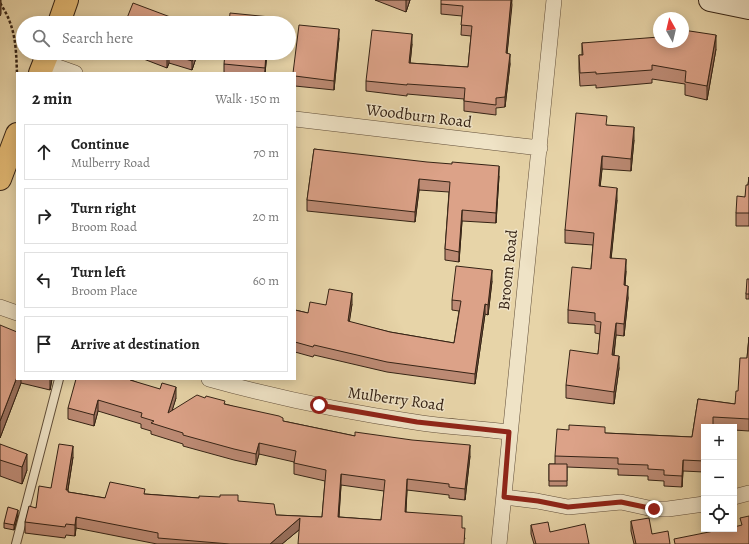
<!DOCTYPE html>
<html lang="en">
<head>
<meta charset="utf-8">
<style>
	:root { --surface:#fff; --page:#f2f2f2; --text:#222; --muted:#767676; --line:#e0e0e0 }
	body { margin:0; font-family:Alegreya,serif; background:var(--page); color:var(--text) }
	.controls { position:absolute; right:12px; bottom:12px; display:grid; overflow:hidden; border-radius:0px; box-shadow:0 2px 10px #0003 }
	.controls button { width:36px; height:36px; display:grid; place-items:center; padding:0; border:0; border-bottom:1px solid var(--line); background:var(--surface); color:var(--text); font:20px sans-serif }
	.compass { position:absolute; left:653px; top:12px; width:36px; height:36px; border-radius:50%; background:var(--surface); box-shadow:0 2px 10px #0003; rotate:352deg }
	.stop { position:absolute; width:12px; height:12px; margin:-9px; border:3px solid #8f2418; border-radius:50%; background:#fff }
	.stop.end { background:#8f2418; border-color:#fff; box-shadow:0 1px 4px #0008 }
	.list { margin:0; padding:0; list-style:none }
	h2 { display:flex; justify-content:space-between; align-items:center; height:52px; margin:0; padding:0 16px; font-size:17px }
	h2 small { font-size:13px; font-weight:400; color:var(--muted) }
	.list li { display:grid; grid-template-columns:26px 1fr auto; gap:12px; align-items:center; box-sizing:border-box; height:56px; margin:0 8px 8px; padding:0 8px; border:1px solid var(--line); border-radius:0px }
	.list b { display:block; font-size:15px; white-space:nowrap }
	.list p { margin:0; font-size:13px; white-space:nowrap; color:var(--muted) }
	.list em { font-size:13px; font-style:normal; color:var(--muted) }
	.icon { flex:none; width:22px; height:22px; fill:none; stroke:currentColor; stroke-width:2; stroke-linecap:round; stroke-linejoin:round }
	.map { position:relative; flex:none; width:749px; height:544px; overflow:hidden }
	.search { position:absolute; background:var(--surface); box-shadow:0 2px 10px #0003; left:16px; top:16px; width:280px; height:44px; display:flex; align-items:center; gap:10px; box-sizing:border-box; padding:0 14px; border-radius:22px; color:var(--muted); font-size:15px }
	.panel { position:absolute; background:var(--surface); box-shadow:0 2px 10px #0003; left:16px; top:72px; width:280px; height:308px; border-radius:0px }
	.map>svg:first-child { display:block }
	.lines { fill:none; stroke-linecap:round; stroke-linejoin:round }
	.service-casing { stroke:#624f3a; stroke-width:10 }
	.minor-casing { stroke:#624f3a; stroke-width:16 }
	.secondary-casing { stroke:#352315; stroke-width:24 }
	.primary-casing { stroke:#352315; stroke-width:24 }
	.path { stroke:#352315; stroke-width:2.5; stroke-dasharray:3 2; stroke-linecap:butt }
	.service { stroke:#efe3c6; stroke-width:8 }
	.minor { stroke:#efe3c6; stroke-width:15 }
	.secondary { stroke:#efe3c6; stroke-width:22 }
	.primary { stroke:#e4ba74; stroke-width:22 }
	.wall { fill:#bd8b75; stroke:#352315; fill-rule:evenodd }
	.shaded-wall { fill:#9a715f; stroke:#352315 }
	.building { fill:#dca288; stroke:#352315; fill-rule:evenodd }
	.route { stroke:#8f2418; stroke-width:5 }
	.labels { text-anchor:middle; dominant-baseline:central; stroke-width:3; stroke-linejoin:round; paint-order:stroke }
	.street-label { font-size:16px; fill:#352315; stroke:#efe3c6 }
</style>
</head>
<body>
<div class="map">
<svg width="749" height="544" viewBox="0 0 749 544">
	<rect width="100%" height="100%" fill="#e7d4a8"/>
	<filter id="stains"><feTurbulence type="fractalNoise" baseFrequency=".005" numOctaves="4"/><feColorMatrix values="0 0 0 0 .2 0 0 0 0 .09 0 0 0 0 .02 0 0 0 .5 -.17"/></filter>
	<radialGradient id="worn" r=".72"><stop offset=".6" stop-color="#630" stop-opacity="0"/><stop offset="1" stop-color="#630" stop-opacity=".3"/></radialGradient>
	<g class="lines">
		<g class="service-casing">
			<path id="service" d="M 16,544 L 59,379"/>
		</g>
		<g class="minor-casing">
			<path id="minor" d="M 44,62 L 75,73
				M 295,119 L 540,148
				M 0,307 L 17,313
				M 209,379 C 277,398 345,412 415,422 C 446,427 478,428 509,432
				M 504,497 L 537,501 L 568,507 L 621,502 L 653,509 L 668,509 L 704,504
				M 734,497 L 749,493
				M 499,544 L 554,0"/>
		</g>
		<g class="secondary-casing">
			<path id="secondary" d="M 710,0 L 749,8"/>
		</g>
		<g class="primary-casing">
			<path id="primary" d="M 59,23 L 67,0
				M 40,73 L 48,53
				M 0,179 L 17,134"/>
		</g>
		<path class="path" d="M 0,3 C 16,27 16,47 17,74"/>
		<use href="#service" class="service"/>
		<use href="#minor" class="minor"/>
		<use href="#secondary" class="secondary"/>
		<use href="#primary" class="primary"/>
	</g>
	<path class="wall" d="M 375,0 L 410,0 L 406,12 Z
		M 512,0 L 507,53 L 510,64 L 505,107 L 496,108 L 496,115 L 464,111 L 464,99 L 407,94 L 407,96 L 366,91 L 366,81 L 412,44 L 410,63 L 468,67 L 471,36 L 461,35 L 462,16 L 441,14 L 441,4 Z
		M 339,38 L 334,90 L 295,86 L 295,73 Z
		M 582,43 L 716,49 L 707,100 L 685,95 L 685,84 L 652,79 L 652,83 L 596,88 L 596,85 L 580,86 L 579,69 L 579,55 L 582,55 Z
		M 128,53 L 197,53 L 197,55 L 192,70 L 169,63 L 167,68 Z
		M 267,53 L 265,73 L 224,73 L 224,64 Z
		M 607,125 L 634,140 L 631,171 L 602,169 L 600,186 L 617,200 L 611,258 L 626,271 L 625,285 L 628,298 L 624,336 L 616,335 L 614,356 L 619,368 L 614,404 L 566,398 L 566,385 L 598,354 L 600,334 L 595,333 L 595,325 L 568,323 L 568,310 L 591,269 L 593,245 L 565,243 L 565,230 Z
		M 314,149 L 499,176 L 496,223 L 462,221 L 459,262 L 445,260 L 445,249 L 449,192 L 419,190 L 415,222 L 307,211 L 307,200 Z
		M 749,177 L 749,226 L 736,226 L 736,213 L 745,197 L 748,185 Z
		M 749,279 L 749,299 L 746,299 L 746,294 Z
		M 492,281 L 488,315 L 485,314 L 475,384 L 387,372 L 314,355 L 313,357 L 295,352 L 295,310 L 308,313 L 326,305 L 352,304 L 349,322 L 390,332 L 454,343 L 459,311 L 452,310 L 452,300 Z
		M 0,325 L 17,379 L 52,379 L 50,390 L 21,383 L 0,438 Z
		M 749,337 L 749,431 L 734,430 L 734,427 L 704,427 L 704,472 L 683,471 L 682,487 L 664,486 L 664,481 L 648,480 L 648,476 L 618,475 L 618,469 L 567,467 L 567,486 L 549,486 L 549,464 L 555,464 L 555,456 L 605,433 L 692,437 L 698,399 L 735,404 L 747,358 Z
		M 131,379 L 131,380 L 176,398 L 172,410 L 225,404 L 283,421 L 355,436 L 470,456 L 465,500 L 449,498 L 449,495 L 407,490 L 406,512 L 462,528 L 465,539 L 299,530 L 282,544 L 157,544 L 76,528 L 75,536 L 66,535 L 65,538 L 25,533 L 25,522 L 51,488 L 73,457 L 68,490 L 68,492 L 105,498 L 145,494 L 238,501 L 276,515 L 322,517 L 325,481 L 294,474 L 294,462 L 259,454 L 256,465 L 234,460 L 183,446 L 183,444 L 151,434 L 151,431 L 141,428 L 141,424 L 98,411 L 94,426 L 68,419 L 68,408 ZM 341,485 L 384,491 L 381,520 L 339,517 Z
		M 0,444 L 27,470 L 22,484 L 0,476 Z
		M 18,515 L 14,530 L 4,528 L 4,523 Z
		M 631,521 L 652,534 L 670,544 L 634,544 L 631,531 Z
		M 531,525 L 550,532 L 589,544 L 534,544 L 531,534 Z"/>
	<path class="shaded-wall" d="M 0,0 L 1,0 L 1,14 L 0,16 Z
		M 406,0 L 410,0 L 406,12 Z
		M 511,0 L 512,5 L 506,64 L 506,53 Z
		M 339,29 L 339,38 L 334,90 L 334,81 Z
		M 412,34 L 412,44 L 409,74 L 409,63 Z
		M 716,35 L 716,49 L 707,100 L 707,86 Z
		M 194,53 L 197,53 L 197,55 L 192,70 L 192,61 Z
		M 266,53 L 267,53 L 265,73 Z
		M 169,54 L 169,63 L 167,68 L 167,59 Z
		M 510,54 L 510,64 L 505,107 L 505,97 Z
		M 634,127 L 634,140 L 631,171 L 631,159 Z
		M 602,156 L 602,169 L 599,198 L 599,186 Z
		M 499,166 L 499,176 L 496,223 L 496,213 Z
		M 419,179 L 419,190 L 415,222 L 415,212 Z
		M 617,188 L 617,200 L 610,270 L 610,258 Z
		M 462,210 L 462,221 L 459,262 L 459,252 Z
		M 626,259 L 626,271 L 624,298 L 624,285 Z
		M 492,270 L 492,281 L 488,315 L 488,305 Z
		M 628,286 L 628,298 L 624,336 L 624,324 Z
		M 352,293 L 352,304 L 348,331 L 348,321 Z
		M 485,304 L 485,314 L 475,384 L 475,374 Z
		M 616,323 L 616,335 L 612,368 L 612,355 Z
		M 619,356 L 619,368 L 614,404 L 614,392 Z
		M 17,377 L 17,379 L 21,379 L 21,383 L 0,438 L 0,421 Z
		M 50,379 L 52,379 L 50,390 Z
		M 176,387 L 176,398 L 168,424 L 168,413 Z
		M 98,400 L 98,411 L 94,426 L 94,415 Z
		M 259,443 L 259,454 L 256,465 L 256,454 Z
		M 470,445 L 470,456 L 465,500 L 465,489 Z
		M 73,446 L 73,457 L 66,501 L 66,490 Z
		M 27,454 L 27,470 L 22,484 L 22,467 Z
		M 683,460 L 683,471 L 682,487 L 682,476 Z
		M 341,474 L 341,485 L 338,528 L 338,517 Z
		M 407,479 L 407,490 L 405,523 L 405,512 Z
		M 18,510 L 18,515 L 14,530 L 14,525 Z
		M 76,517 L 76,528 L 75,536 L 75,525 Z
		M 300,518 L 300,529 L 282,544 L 270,544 Z"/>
	<path class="building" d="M 441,0 L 511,0 L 506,53 L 510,54 L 505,97 L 496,98 L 496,105 L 464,101 L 465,88 L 407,84 L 407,85 L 366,81 L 372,30 L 412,34 L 409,63 L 468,67 L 472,26 L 461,25 L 463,6 L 441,4 Z
		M 133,3 L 181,21 L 180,23 L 125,23 Z
		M 230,13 L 270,17 L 270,23 L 229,23 Z
		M 299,25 L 339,29 L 334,81 L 295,76 L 295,73 L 293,73 Z
		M 683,30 L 716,35 L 707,86 L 685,82 L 686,71 L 652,65 L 652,70 L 596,74 L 596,72 L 580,73 L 579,55 L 583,55 L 582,43 L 659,37 L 659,42 L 683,42 Z
		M 151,53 L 194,53 L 192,61 L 169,54 L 167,59 Z
		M 225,53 L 266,53 L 265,68 L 224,64 Z
		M 576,113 L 607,116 L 606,125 L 634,127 L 631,159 L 602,156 L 599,186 L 617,188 L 610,258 L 626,259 L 624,285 L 628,286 L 624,324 L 616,323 L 612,355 L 619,356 L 614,392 L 566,385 L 570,350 L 598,354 L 601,322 L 595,321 L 595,313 L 568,310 L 572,267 L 591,269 L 594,233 L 565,230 Z
		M 314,149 L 427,162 L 452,164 L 452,162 L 499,166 L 496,213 L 462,210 L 459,252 L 445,249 L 450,182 L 419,179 L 415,212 L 307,200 Z
		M 749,177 L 749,213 L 736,213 L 737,196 L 745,197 L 746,185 L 748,185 Z
		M 456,266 L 492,270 L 488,305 L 485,304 L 475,374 L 387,362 L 314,345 L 313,347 L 295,342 L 295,310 L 308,313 L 310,302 L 326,305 L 329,289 L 352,293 L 348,321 L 390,332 L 454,343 L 461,301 L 452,300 Z
		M 747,279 L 749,279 L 749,294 L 746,294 Z
		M 0,325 L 17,332 L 17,377 L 0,421 Z
		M 749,337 L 749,419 L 713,417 L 713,427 L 704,427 L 704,461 L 683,460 L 682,476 L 664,475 L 664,470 L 648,469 L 648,465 L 618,464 L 618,458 L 555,456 L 557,429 L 569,430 L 569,425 L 605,427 L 605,433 L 692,437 L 698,399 L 735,404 L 736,391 L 738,391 L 740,358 L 747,358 Z
		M 76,379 L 130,379 L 130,380 L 160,389 L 162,383 L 176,387 L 168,413 L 197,395 L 205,398 L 206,396 L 225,401 L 224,404 L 279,416 L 283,418 L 283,421 L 355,436 L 355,432 L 412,440 L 470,445 L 465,489 L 449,487 L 449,484 L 407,479 L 405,512 L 462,516 L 462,528 L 465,528 L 464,544 L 298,544 L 300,518 L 270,544 L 230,544 L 158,538 L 158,533 L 76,517 L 75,525 L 66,524 L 65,527 L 25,522 L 29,506 L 36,508 L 39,486 L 51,488 L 59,444 L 73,446 L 66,490 L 68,490 L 68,492 L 105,498 L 110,482 L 145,489 L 144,494 L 199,498 L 199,496 L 220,497 L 220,495 L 238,495 L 238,501 L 274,504 L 276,515 L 322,517 L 326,470 L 294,463 L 296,451 L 259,443 L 256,454 L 234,449 L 183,435 L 183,433 L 151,423 L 154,421 L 141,417 L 142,413 L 98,400 L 94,415 L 68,408 ZM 341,474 L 385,480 L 381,520 L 338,517 Z
		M 0,444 L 27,454 L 22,467 L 0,460 Z
		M 549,464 L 567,464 L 567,481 L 549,481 Z
		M 8,507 L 18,510 L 14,525 L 4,523 Z
		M 749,516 L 749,544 L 675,544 L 674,539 L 724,529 L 734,529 L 734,527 L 742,525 L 740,518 Z
		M 649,518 L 652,534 L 668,531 L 670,544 L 636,544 L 631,521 Z
		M 548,522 L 550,532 L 585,524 L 589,544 L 536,544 L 531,525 Z"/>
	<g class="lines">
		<path class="route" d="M 319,405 L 417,422 L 509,432 L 504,497 L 538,501 L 568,507 L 621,502 L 654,509"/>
	</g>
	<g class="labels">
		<g class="street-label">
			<text transform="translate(419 116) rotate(7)">Woodburn Road</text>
			<text transform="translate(508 270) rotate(-84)">Broom Road</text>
			<text transform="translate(396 399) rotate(8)">Mulberry Road</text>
		</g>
	</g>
	<rect width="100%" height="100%" filter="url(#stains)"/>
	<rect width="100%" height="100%" fill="url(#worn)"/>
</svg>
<div class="controls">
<button>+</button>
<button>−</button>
<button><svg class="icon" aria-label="locate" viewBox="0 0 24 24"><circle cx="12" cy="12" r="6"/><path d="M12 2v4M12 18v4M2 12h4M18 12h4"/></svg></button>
</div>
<svg class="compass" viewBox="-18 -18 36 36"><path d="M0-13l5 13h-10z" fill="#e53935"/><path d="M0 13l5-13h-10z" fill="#767676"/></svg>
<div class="stop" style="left:319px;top:405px"></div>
<div class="stop end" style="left:654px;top:509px"></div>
<div class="search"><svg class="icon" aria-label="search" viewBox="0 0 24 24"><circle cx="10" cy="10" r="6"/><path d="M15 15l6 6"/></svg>Search here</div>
<section class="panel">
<h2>2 min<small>Walk · 150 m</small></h2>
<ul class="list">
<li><svg class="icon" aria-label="ahead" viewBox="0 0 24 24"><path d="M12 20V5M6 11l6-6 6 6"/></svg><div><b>Continue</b><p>Mulberry Road</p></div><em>70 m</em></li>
<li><svg class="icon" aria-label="right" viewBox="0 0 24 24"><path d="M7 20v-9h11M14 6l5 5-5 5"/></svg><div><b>Turn right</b><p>Broom Road</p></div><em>20 m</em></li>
<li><svg class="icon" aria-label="left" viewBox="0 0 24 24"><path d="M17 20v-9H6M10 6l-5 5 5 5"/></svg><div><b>Turn left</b><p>Broom Place</p></div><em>60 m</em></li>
<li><svg class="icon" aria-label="arrive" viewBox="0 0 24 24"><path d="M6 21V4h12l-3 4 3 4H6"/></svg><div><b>Arrive at destination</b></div></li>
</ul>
</section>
</div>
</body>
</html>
